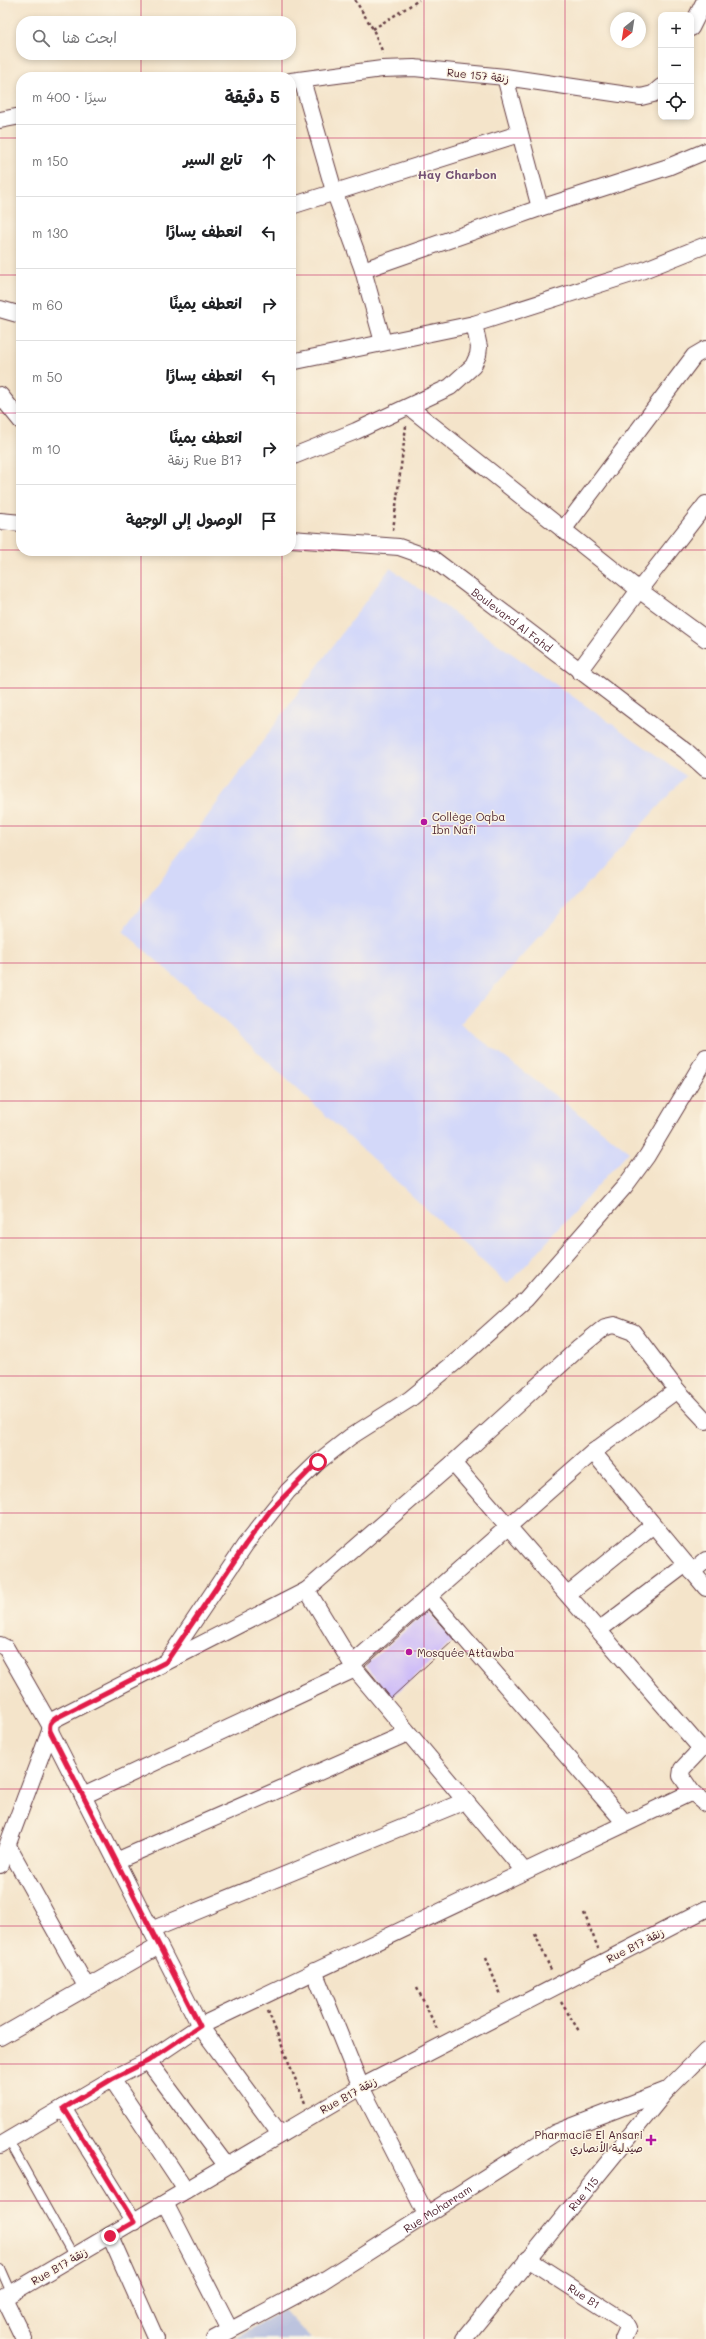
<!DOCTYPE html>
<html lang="ar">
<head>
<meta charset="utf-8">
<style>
	:root { --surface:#fff; --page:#f2f2f2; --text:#202124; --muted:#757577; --line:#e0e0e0 }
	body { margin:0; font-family:Mali,"Playpen Sans Arabic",sans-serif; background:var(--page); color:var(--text); direction:rtl }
	.controls { position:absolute; right:12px; top:12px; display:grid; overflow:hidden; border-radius:8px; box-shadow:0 2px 6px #0003 }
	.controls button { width:36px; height:36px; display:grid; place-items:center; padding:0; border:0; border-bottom:1px solid var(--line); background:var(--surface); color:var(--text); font:20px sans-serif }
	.compass { position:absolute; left:610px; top:12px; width:36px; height:36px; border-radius:50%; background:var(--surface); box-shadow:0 2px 6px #0003; rotate:210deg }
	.stop { position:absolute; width:12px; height:12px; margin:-9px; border:3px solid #e11d48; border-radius:50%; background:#fff }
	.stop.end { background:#e11d48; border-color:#fff; box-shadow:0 1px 4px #0008 }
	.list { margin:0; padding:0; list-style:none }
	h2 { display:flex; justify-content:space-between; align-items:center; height:52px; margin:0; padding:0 16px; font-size:17px }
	h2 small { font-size:13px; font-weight:400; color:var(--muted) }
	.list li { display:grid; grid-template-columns:26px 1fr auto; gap:12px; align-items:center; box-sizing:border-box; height:72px; padding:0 16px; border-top:1px solid var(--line) }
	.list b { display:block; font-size:15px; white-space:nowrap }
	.list p { margin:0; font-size:13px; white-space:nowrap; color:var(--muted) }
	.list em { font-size:13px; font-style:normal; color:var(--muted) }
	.icon { flex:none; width:22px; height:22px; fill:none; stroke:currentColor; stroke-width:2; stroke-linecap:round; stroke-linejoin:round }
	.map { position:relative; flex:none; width:706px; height:2339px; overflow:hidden; direction:ltr }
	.search { position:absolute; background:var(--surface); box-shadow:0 2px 6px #0003; left:16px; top:16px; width:280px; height:44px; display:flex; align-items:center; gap:10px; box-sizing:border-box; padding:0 14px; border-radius:16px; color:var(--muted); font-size:15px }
	.panel { position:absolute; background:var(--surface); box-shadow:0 2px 6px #0003; left:16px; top:72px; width:280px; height:484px; border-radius:16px; direction:rtl }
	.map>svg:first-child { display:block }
	.built { fill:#d3d8f9 }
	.industrial { fill:#bcc3de }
	.building { fill:#c4b0fc }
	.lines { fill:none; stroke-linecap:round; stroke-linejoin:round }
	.lane-casing { stroke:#643d43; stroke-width:10 }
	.street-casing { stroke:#643d43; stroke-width:18 }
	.path { stroke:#643d43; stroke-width:2.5; stroke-dasharray:3 3; stroke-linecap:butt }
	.lane { stroke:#fff; stroke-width:8 }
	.street { stroke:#fff; stroke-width:16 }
	.route { stroke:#e11d48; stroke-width:5 }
	.grid { fill:none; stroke:#c2185b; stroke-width:1; stroke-opacity:0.55 }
	.poi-dot { fill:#b5179e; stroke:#fcf5e5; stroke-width:1.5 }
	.labels { text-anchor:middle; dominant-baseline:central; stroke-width:3; stroke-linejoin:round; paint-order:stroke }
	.street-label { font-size:11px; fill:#4a1f2b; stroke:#fcf5e5 }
	.poi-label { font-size:11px; fill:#4a1f2b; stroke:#fcf5e5; text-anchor:start }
	.neighbourhood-label { font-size:12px; font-weight:bold; fill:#755274; stroke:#fcf5e5 }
</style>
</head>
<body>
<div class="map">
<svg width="706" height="2339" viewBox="0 0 706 2339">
	<rect width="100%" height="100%" fill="#fcf5e5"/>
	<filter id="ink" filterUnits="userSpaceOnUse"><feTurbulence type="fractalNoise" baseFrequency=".025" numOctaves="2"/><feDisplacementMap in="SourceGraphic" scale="8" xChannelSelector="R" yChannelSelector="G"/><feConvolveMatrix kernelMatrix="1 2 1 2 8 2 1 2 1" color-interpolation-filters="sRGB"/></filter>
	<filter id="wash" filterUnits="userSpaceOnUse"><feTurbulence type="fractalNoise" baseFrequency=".012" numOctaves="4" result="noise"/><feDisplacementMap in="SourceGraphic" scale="16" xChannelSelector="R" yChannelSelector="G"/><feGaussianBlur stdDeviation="0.9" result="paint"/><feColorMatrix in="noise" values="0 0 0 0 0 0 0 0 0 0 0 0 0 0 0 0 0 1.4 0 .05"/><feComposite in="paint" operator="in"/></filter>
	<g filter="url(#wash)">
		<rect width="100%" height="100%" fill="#f4e4ca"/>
		<path class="built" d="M 390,568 L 686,776 L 460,1024 L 629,1151 L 508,1285 L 220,1017 L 123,931 Z"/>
		<path class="industrial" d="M 284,2310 L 311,2339 L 233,2339 Z"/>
		<g id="blocks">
			<path class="building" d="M 428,1610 L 454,1640 L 391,1698 L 365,1666 Z"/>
		</g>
	</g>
	<g filter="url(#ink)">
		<use href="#blocks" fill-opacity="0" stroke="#643d43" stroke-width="1"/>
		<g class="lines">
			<g class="lane-casing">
				<path id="lane" d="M 9,2141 L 74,2257
					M 0,2268 L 11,2293"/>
			</g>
			<g class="street-casing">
				<g id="street">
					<path d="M 691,28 L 705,0"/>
					<path d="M 505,77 L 540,208"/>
					<path d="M 302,80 L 334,191 L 363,270 L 383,342"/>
					<path d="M 291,81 L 382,69 L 414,68 L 505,77 L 641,97 L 653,94 L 661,87"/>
					<path d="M 0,120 L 21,116"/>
					<path d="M 291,206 L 519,134"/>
					<path d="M 363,270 L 540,208 L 668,167 L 706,151"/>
					<path d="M 0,309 L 21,315"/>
					<path d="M 291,362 L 474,324 L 641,271 L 706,245"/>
					<path d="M 0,395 L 21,421"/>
					<path d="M 409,407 L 639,590 L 706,639"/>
					<path d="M 291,457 L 356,431 L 450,387 L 473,366 L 478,355 L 479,347 L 474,324"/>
					<path d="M 0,521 L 21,523"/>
					<path d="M 563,530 L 694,356 L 706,349"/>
					<path id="s1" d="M 291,539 L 399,547 L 433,559 L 686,751 L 706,769"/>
					<path d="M 579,671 L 639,590 L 706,504"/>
					<path d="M 593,1452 L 706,1588"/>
					<path d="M 453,1463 L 698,1745 L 699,1751 L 682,1769 L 681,1776 L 692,1792 L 706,1804"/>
					<path d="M 692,1572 L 706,1560"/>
					<path d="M 307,1590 L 355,1669 L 524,1871"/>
					<path d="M 568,1594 L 653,1525"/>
					<path d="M 428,1596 L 625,1823"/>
					<path d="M 599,1630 L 686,1564"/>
					<path d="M 0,1645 L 6,1648 L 50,1725"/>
					<path d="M 167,1661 L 245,1545 L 288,1491 L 318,1462 L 350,1437 L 410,1399 L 459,1359 L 526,1299 L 625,1186 L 647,1156 L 706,1057"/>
					<path d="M 352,1664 L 593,1452 L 677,1390"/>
					<path d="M 50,1731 L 200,2026 L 280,2134"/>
					<path d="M 83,1796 L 355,1669"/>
					<path d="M 8,1846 L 86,1986"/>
					<path d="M 116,1861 L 408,1733"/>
					<path d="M 0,1865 L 50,1731 L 51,1721 L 307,1590 L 453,1463 L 579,1348 L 605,1327 L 614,1325 L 633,1332 L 677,1390 L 706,1421"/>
					<path d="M 151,1930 L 465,1801"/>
					<path d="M 314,1971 L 361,2087 L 426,2214"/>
					<path d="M 0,2037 L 159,1946"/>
					<path d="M 148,2061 L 226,2165"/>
					<path d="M 112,2079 L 186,2190"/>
					<path d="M 63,2108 L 134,2222"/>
					<path d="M 0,2145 L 112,2079 L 148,2061 L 200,2026 L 692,1792"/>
					<path d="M 165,2203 L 230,2330"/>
					<path d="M 110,2236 L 156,2339"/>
					<path id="s2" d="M 528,2259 L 624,2321 L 628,2328 L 623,2339"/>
					<path d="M 4,2298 L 24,2339"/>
					<path d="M 0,2300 L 361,2087 L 706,1909"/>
					<path id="s3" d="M 214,2339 L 321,2282 L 555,2133 L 667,2090"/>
					<path id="s4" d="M 464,2339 L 667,2090 L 706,2051"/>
				</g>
			</g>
			<path class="path" d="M 355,0 L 373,29 L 383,53
				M 373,29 L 419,0
				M 393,530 L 406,426
				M 584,1913 L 598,1948
				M 535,1934 L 552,1972
				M 486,1958 L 501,1996
				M 417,1988 L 438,2031
				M 561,2002 L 579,2031
				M 268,2011 L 305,2103"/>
			<use href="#lane" class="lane"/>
			<use href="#street" class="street"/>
		</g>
	</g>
	<g class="lines" filter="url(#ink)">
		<path class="route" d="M 110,2236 L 134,2222 L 64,2108 L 112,2079 L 148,2061 L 200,2026 L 50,1731 C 49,1724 50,1722 56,1718 L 166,1662 L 245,1545 L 270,1511 L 318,1462"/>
	</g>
	<path class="grid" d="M 141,0 L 141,21M 282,0 L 282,21M 424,0 L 424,2339M 565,0 L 565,2339M 141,55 L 141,77M 282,55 L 282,77M 0,138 L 21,138M 291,138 L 706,138M 0,275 L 21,275M 291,275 L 706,275M 0,413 L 21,413M 291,413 L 706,413M 0,550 L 21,550M 291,550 L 706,550M 141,551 L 141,2339M 282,551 L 282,2339M 0,688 L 706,688M 0,826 L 706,826M 0,963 L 706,963M 0,1101 L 706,1101M 0,1238 L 706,1238M 0,1376 L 706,1376M 0,1513 L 706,1513M 0,1651 L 706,1651M 0,1789 L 706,1789M 0,1926 L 706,1926M 0,2064 L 706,2064M 0,2201 L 706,2201"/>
	<g class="poi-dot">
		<circle cx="424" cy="822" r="4"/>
		<circle cx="409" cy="1652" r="4"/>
		<path d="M649 2134h4v4h4v4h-4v4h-4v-4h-4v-4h4z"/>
	</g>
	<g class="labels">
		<g class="street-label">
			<text transform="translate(478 75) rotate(6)">Rue 157 زنقة</text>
			<text stroke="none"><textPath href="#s1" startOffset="244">Boulevard Al Fahd</textPath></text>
			<text transform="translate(635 1945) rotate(-27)">Rue B17 زنقة</text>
			<text transform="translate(348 2095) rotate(-29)">Rue B17 زنقة</text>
			<text stroke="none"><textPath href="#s4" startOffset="188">Rue 115</textPath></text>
			<text stroke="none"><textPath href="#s3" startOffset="259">Rue Moharram</textPath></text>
			<text transform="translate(59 2266) rotate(-30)">Rue B17 زنقة</text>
			<text stroke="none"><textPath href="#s2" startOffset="67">Rue B1</textPath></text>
		</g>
		<g class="poi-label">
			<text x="432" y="816">Collège Oqba<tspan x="432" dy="13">Ibn Nafi</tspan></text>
			<text x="417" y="1652">Mosquée Attawba</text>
			<text x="643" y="2134" text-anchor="end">Pharmacie El Ansari<tspan x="643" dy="13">صيدلية الأنصاري</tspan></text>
		</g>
		<g class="neighbourhood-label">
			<text x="457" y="174">Hay Charbon</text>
		</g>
	</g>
</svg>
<div class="controls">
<button>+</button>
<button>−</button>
<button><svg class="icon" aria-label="locate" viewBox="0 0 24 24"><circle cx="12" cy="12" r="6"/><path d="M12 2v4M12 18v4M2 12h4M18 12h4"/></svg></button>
</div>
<svg class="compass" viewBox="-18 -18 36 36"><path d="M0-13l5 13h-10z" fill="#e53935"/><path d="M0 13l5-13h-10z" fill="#757577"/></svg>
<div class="stop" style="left:318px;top:1462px"></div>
<div class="stop end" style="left:110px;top:2236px"></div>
<div class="search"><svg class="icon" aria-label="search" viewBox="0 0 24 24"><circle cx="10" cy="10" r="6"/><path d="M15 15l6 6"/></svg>ابحث هنا</div>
<section class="panel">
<h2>5 دقيقة<small>سيرًا · 400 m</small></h2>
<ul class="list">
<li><svg class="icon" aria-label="ahead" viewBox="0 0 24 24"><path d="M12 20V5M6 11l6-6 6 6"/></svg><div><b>تابع السير</b></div><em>150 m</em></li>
<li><svg class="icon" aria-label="left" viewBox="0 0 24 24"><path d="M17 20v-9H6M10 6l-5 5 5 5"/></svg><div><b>انعطف يسارًا</b></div><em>130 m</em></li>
<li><svg class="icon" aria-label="right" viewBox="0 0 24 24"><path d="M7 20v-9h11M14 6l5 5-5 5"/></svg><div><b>انعطف يمينًا</b></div><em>60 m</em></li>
<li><svg class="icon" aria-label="left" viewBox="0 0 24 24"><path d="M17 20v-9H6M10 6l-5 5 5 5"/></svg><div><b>انعطف يسارًا</b></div><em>50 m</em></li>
<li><svg class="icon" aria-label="right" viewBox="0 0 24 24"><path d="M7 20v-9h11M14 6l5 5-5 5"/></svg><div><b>انعطف يمينًا</b><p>Rue B17 زنقة</p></div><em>10 m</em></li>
<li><svg class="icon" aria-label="arrive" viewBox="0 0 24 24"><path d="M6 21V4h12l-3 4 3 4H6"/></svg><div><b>الوصول إلى الوجهة</b></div></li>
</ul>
</section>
</div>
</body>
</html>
